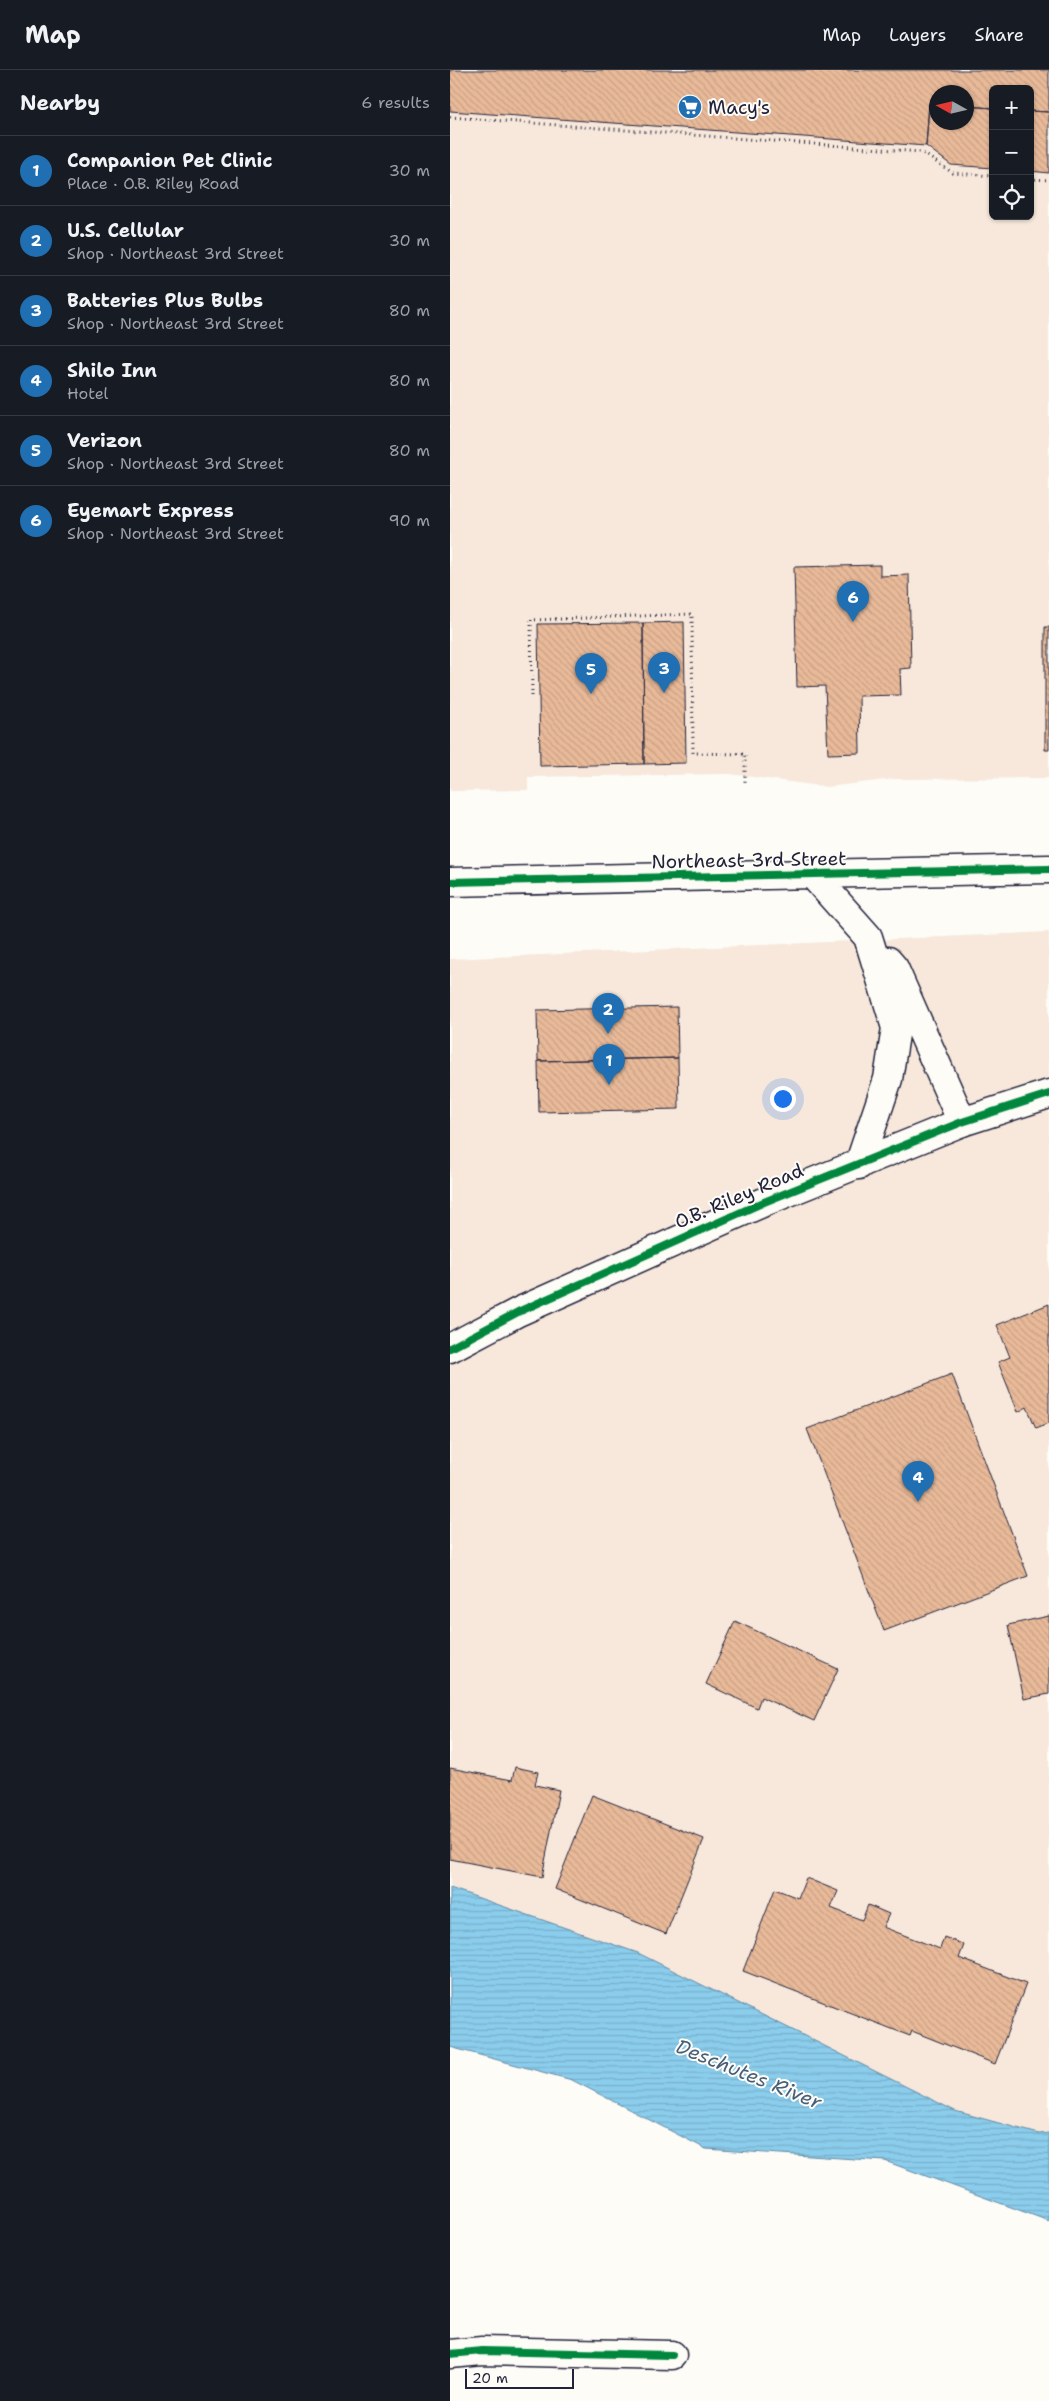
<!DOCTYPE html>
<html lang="en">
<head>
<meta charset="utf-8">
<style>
	:root { --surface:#171b24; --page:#242831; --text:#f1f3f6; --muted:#9ea1a6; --line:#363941; --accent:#1f6fb2 }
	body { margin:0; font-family:"Shantell Sans",sans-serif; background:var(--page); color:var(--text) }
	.controls { position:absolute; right:15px; top:15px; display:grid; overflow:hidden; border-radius:8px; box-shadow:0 1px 4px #0004 }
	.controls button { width:45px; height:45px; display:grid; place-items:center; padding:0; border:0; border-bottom:1px solid var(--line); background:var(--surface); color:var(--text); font:25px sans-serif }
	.compass { position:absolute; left:479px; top:15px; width:45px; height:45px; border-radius:50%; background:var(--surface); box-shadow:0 1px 4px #0004; rotate:278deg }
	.scale { position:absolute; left:15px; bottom:12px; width:109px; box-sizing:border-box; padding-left:5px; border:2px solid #22223b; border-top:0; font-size:14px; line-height:18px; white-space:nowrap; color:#22223b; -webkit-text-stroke:4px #fdfcf7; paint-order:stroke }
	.you { position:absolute; left:332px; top:1028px; width:18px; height:18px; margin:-12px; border:4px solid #fff; border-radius:50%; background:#1a73e8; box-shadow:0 0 0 8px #1a73e833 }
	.badge { display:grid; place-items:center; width:32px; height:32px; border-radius:50%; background:var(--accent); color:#fff; font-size:16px; font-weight:700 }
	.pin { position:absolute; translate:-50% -41px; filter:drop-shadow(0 1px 2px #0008) }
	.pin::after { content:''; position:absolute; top:26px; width:18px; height:15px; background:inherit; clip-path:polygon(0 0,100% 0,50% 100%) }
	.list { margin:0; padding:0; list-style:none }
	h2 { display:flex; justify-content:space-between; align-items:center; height:65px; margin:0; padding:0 20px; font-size:21px }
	h2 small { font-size:16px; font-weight:400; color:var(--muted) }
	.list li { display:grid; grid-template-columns:32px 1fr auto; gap:15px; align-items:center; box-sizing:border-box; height:70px; padding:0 20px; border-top:1px solid var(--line) }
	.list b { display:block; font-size:19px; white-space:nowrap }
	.list p { margin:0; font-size:16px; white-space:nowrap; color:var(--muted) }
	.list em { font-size:16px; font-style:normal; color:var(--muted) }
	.icon { flex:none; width:28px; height:28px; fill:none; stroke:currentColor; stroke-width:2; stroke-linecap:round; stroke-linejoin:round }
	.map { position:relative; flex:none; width:599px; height:2331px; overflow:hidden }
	header { display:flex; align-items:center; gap:30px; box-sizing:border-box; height:70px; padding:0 25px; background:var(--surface); border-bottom:1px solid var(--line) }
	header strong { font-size:24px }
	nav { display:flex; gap:28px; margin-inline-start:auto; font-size:18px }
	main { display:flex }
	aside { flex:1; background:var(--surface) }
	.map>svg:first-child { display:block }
	.built { fill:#f7e8db; fill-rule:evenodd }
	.water { fill:url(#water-rules); stroke:#6189a5 }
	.building { fill:url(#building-back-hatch); stroke:#22223b }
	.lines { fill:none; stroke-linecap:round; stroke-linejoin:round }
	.minor-casing { stroke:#22223b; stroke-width:31 }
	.major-casing { stroke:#22223b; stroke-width:31 }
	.path { stroke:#22223b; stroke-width:3; stroke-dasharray:1 4; stroke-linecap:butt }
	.minor { stroke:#fdfcf7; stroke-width:28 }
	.major { stroke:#fdfcf7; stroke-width:28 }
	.cycleway-casing { stroke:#fdfcf7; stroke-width:11 }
	.cycleway { stroke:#00873e; stroke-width:8 }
	.labels { text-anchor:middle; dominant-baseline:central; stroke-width:4; stroke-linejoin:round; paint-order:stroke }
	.poi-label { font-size:19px; fill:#22223b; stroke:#fdfcf7; text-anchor:start }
	.street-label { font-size:19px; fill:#22223b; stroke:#fdfcf7 }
	.water-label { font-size:20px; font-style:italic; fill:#475e79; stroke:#fdfcf7 }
</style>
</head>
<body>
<header>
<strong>Map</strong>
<nav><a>Map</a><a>Layers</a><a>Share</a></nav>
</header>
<main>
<aside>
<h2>Nearby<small>6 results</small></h2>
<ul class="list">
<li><span class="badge">1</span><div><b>Companion Pet Clinic</b><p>Place · O.B. Riley Road</p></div><em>30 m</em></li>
<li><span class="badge">2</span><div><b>U.S. Cellular</b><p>Shop · Northeast 3rd Street</p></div><em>30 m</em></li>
<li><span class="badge">3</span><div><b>Batteries Plus Bulbs</b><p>Shop · Northeast 3rd Street</p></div><em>80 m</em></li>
<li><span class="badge">4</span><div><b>Shilo Inn</b><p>Hotel</p></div><em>80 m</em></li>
<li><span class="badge">5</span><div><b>Verizon</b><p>Shop · Northeast 3rd Street</p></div><em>80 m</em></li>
<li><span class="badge">6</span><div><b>Eyemart Express</b><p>Shop · Northeast 3rd Street</p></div><em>90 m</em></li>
</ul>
</aside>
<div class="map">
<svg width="599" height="2331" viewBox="0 0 599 2331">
	<defs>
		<pattern id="water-rules" width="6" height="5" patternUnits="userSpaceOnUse" patternTransform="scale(1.25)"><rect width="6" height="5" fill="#8bcdec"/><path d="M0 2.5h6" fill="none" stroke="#78b0cb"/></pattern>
		<pattern id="building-back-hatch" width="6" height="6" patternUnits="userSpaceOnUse" patternTransform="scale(1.25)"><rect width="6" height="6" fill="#e9ba99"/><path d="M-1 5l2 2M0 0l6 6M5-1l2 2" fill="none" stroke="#c8a085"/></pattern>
	</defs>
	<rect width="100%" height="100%" fill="#fdfcf7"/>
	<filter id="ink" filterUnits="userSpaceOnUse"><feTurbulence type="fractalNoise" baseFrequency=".02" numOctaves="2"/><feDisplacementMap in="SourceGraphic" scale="10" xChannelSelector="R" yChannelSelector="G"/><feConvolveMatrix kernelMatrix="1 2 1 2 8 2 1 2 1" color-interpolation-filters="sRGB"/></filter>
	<g filter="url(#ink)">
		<path class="built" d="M 0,0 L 599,0 L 599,708 L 444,709 L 377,717 L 280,704 L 78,707 L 78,720 L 0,721 ZM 543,19 L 580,19 L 580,146 L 543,146 ZM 487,22 L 516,22 L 516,52 L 487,52 Z
			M 599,862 L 599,2063 L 589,2064 L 505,2041 L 188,1883 L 0,1818 L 0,889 Z"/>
		<path class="water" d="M 0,1818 L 188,1883 L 505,2041 L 589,2064 L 599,2063 L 599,2151 L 435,2091 L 256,2079 L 122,2010 L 0,1977 Z"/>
		<path class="building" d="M 0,0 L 599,0 L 599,42 L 580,41 L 580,19 L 543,19 L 543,38 L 516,36 L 516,22 L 487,22 L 487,34 L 479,34 L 476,76 L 0,41 Z
			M 479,34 L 487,34 L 487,52 L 516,52 L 516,36 L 543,38 L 543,98 L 501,95 L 476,76 Z
			M 580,41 L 599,42 L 599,103 L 580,101 Z
			M 430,495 L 430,506 L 459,505 L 461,598 L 450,599 L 451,625 L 409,626 L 410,683 L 378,684 L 375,616 L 347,617 L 344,497 Z
			M 234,552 L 236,693 L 194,694 L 193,553 Z
			M 193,553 L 194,694 L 90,696 L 88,554 Z
			M 595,557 L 599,557 L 599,680 L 595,680 Z
			M 227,937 L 228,988 L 88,991 L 87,940 Z
			M 228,988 L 229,1039 L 89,1042 L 88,991 Z
			M 599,1234 L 599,1353 L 586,1358 L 577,1337 L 568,1342 L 548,1292 L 560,1287 L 547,1255 Z
			M 502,1304 L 578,1506 L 434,1561 L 357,1359 Z
			M 599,1546 L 599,1624 L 574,1629 L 558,1555 Z
			M 285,1551 L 388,1599 L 364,1651 L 311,1627 L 307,1638 L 256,1614 Z
			M 65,1697 L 88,1702 L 85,1715 L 109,1720 L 92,1807 L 0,1789 L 0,1698 L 62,1710 Z
			M 142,1725 L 254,1769 L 216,1864 L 105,1819 Z
			M 356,1808 L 388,1821 L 381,1838 L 412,1850 L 418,1835 L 439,1844 L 433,1857 L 490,1879 L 494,1867 L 514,1875 L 509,1888 L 576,1914 L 545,1994 L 462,1961 L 460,1966 L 293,1901 L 325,1819 L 348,1828 Z"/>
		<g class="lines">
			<g class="minor-casing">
				<path id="minor" d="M 0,1278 L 68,1242 L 314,1132 L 512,1052 L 599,1024
					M 0,2284 L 32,2281 L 222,2285"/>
			</g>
			<g class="major-casing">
				<path id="major" d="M 363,805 L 418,867 L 446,958 L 438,1009 L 409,1095
					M 0,812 L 599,799
					M 438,891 L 444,898 L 512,1052"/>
			</g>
			<path class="path" d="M 0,47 L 471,82 L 503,103 L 543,106
				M 580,109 L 599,110
				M 82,626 L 81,550 L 242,544 L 243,683 L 295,684 L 295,712"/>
			<use href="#minor" class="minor"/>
			<use href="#major" class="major"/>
			<g class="cycleway-casing">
				<path id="cycleway" d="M 0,812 L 599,799
					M 0,1278 L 68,1242 L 314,1132 L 512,1052 L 599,1024
					M 0,2284 L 32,2281 L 222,2285"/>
			</g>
			<use href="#cycleway" class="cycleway"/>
		</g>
	</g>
	<defs>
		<g id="supermarket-disc" transform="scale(1.25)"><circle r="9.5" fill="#1f6fb2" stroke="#fdfcf7"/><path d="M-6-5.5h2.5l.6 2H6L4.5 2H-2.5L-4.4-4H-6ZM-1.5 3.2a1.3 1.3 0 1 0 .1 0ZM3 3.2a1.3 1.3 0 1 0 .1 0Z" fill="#fff"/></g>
	</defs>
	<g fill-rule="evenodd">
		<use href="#supermarket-disc" x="240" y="37"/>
	</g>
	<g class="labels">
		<g class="poi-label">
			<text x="258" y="37">Macy's</text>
		</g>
		<g class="street-label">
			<text transform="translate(299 790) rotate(-1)">Northeast 3rd Street</text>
			<text transform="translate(289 1126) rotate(-23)">O.B. Riley Road</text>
		</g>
		<g class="water-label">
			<text transform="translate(299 2004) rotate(22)">Deschutes River</text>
		</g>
	</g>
</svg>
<div class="controls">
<button>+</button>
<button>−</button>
<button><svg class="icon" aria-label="locate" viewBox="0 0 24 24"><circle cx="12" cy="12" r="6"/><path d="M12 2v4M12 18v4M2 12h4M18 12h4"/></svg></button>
</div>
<svg class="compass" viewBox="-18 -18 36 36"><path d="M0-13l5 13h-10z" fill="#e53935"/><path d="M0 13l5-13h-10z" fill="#9ea1a6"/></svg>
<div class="scale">20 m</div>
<div class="you"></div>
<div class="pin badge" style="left:159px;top:1015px">1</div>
<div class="pin badge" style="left:158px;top:964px">2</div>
<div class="pin badge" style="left:214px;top:623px">3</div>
<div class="pin badge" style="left:468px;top:1432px">4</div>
<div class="pin badge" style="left:141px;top:624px">5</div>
<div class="pin badge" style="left:403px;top:552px">6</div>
</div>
</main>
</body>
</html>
